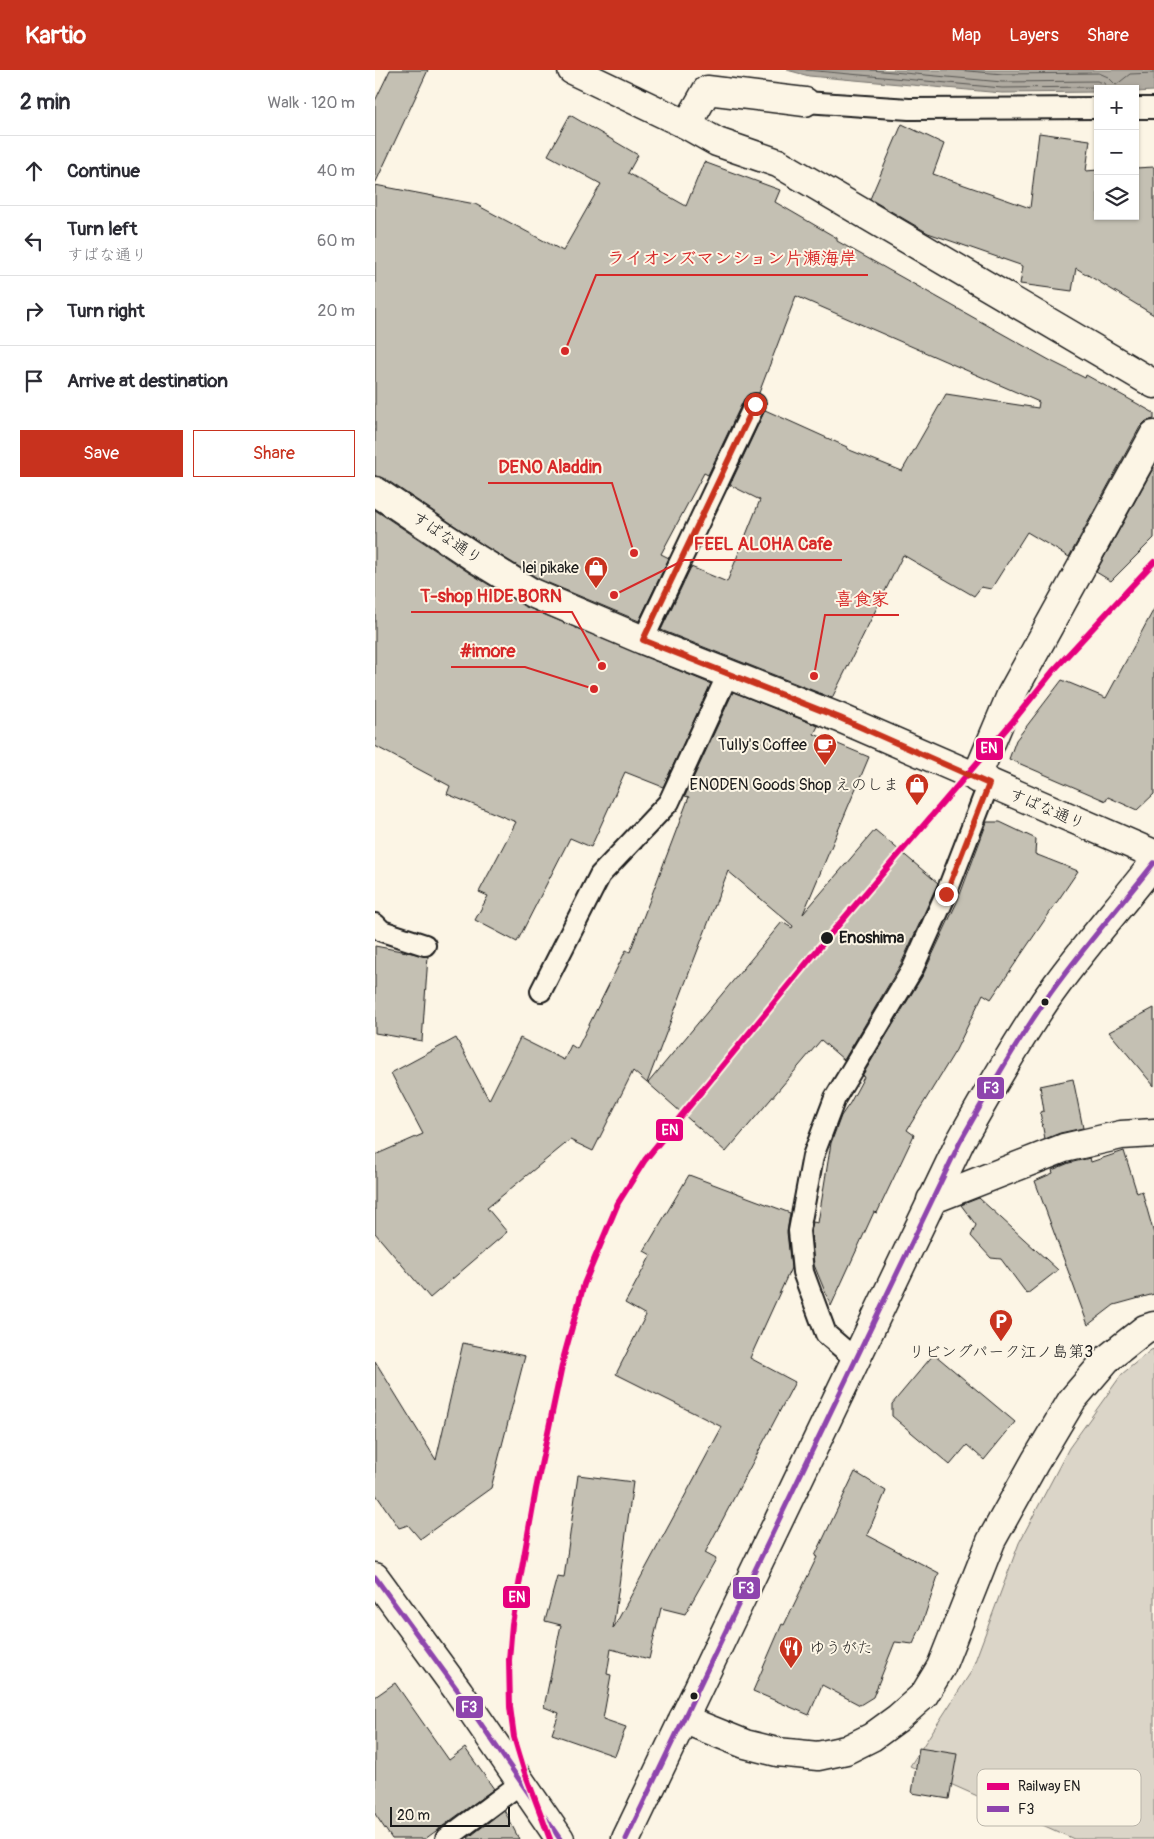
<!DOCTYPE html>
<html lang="en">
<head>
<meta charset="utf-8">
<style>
	:root { --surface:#fff; --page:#f7f7f7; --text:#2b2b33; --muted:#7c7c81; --line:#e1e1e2; --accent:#c8321e }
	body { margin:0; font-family:Pangolin,"Klee One",sans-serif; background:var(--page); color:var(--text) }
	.controls { position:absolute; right:15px; top:15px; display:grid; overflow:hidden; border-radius:0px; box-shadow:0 1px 4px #0004 }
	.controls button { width:45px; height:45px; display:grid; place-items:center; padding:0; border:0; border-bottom:1px solid var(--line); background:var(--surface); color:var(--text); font:25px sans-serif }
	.scale { position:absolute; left:15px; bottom:12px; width:120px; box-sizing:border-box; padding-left:5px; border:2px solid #1c1c1c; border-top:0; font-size:14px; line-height:18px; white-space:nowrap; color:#1c1c1c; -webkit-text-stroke:4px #fcf5e5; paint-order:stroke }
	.stop { position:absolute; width:15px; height:15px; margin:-11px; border:4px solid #c8321e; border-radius:50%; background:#fff }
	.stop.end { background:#c8321e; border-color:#fff; box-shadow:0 1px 5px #0008 }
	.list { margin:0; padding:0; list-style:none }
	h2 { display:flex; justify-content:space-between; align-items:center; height:65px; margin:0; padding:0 20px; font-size:21px }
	h2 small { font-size:16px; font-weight:400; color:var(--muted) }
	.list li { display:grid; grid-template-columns:32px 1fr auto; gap:15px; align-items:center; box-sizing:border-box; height:70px; padding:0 20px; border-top:1px solid var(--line) }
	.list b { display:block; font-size:19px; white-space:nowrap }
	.list p { margin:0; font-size:16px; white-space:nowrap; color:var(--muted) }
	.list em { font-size:16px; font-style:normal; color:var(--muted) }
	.actions { display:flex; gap:10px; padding:15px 20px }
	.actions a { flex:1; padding:11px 0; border:1px solid var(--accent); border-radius:0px; text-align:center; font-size:18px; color:var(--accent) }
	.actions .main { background:var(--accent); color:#fff }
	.icon { flex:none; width:28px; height:28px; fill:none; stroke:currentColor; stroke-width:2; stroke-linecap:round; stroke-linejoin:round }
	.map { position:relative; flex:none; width:779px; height:1769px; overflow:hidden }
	header { display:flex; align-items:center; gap:30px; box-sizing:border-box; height:70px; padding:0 25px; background:var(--accent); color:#fff }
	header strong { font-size:24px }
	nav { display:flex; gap:28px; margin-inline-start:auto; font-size:18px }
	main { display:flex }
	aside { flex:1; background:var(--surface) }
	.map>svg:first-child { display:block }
	.green { fill:#dbd5c8; stroke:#7c7872 }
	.water { fill:#b0aba1; stroke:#75726c }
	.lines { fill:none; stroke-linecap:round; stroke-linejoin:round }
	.shore { stroke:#575551; stroke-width:1 }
	.building { fill:#c4c0b3; stroke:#1c1c1c }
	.lane-casing { stroke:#1c1c1c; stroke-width:24 }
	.street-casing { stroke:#1c1c1c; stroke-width:31 }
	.secondary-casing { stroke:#1c1c1c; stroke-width:31 }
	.highway-casing { stroke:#1c1c1c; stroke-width:31 }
	.lane { stroke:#fcf5e5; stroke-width:20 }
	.street { stroke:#fcf5e5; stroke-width:28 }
	.secondary { stroke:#fcf5e5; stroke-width:28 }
	.highway { stroke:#fcf5e5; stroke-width:28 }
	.bus-1-casing { stroke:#fcf5e5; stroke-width:9 }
	.bus-1 { stroke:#8e44ad; stroke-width:5 }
	.rail-1-casing { stroke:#fcf5e5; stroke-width:10 }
	.rail-1 { stroke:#e5007d; stroke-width:6 }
	.route { stroke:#c8321e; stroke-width:6 }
	.stop-dot { fill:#1c1c1c; stroke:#fcf5e5; stroke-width:2 }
	.labels { text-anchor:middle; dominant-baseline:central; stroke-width:4; stroke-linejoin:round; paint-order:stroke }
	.street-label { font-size:16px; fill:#1c1c1c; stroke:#fcf5e5 }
	.poi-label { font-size:16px; fill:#1c1c1c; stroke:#fcf5e5; text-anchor:end }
	.stop-label { font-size:16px; font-weight:bold; fill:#1c1c1c; stroke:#fcf5e5; text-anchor:start }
	.key { fill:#fcf5e5; stroke:#b9b4a9; stroke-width:1 }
	.key-label { font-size:14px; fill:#1c1c1c }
	.leader { fill:none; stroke:#d62828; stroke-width:2 }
	.callout-dot { fill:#d62828; stroke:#fcf5e5; stroke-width:2 }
	.callout-label { font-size:18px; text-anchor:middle; font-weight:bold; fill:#d62828; stroke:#fcf5e5; stroke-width:4; stroke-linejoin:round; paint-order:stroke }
	.line-badge { stroke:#fcf5e5; stroke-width:2 }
	.badge-label { font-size:14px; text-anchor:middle; font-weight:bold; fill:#fff }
</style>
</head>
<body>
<header>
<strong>Kartio</strong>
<nav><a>Map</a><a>Layers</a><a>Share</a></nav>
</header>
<main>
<aside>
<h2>2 min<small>Walk · 120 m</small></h2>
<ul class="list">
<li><svg class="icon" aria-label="ahead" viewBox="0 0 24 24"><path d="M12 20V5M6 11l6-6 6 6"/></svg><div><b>Continue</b></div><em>40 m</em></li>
<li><svg class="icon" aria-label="left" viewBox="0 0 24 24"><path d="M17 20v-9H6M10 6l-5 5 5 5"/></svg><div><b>Turn left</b><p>すばな通り</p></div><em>60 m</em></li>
<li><svg class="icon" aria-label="right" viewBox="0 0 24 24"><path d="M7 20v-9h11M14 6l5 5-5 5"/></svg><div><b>Turn right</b></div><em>20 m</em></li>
<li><svg class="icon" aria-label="arrive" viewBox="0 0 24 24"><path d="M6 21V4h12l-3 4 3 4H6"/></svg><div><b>Arrive at destination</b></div></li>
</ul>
<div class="actions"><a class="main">Save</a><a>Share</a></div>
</aside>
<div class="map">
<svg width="779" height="1769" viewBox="0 0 779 1769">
	<rect width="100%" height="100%" fill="#fcf5e5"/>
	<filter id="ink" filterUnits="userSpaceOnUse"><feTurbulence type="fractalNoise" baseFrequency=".02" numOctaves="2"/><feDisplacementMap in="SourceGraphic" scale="10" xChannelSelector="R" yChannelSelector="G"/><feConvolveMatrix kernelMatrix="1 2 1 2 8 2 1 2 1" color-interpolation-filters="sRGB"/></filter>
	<g filter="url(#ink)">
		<path class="green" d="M 779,1279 L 779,1769 L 699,1769 L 535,1696 L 596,1602 L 644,1473 L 694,1378 L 747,1304 L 776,1280 Z"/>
		<path class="water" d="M 412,0 L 779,0 L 779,21 L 760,22 L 760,19 L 723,19 L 723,22 L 627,23 L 434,6 Z"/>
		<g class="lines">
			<path class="shore" d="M 431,0 L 627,18 L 721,17 L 726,19
				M 496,0 L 627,12 L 722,11 L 729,13 L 733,19
				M 581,0 L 628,4 L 724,3 L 733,7 L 741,15 L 755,4 L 779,3"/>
		</g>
		<path class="building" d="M 15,0 L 53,0 L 0,114 L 0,31 Z
			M 195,45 L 263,85 L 253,103 L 311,136 L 329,92 L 405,120 L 400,132 L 462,168 L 462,171 L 676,291 L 710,308 L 711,305 L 779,343 L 779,349 L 771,351 L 765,357 L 694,487 L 652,462 L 616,519 L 606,517 L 599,526 L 528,485 L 457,628 L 286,560 L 316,497 L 352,512 L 385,430 L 355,415 L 390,340 L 472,377 L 472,379 L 527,401 L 571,324 L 663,338 L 664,332 L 421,226 L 384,323 L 374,324 L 369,329 L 333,405 L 329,403 L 286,484 L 294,488 L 264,551 L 164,509 L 110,476 L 9,408 L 0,406 L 0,115 L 100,134 L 188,181 L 226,114 L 173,85 Z
			M 527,54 L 569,74 L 558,104 L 655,138 L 664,63 L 715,70 L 711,101 L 723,100 L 723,146 L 760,146 L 760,98 L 779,97 L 779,245 L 701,198 L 697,221 L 645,214 L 648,196 L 553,163 L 495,129 Z
			M 779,397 L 779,468 L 736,511 L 721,502 Z
			M 0,440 L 93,502 L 149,536 L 336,614 L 288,717 L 250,702 L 216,777 L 195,768 L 142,872 L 100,850 L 113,826 L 104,822 L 141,752 L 72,724 L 75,716 L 0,676 Z
			M 779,539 L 779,724 L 762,740 L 733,727 L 731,731 L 634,689 L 641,670 L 687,610 L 731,628 Z
			M 358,622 L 443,656 L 439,664 L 494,687 L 428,844 L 500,760 L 563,813 L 526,894 L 469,990 L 446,970 L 351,1082 L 273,1013 L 407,852 L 417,858 L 418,856 L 353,801 L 272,1013 L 258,1001 L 218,1081 L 195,1070 L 112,1138 L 132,1162 L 55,1228 L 0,1163 L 0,1085 L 48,1064 L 16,1003 L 81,968 L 114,1030 L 145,968 L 189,990 L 196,975 L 202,979 L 251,880 L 255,882 L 314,727 L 310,726 Z
			M 612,752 L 625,752 L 661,769 L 660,784 L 703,801 L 616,929 L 608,924 L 581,980 L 532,1060 L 539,1065 L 502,1143 L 499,1142 L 456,1236 L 439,1195 L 436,1162 L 438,1152 L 443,1153 L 456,1073 L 466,1046 L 475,1033 L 489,1007 L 487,1006 L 548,905 L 583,830 Z
			M 0,876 L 53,886 L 47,971 L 0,963 Z
			M 779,938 L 779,1016 L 734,962 Z
			M 698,1009 L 708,1058 L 685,1063 L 670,1069 L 665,1042 L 669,1041 L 665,1016 Z
			M 749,1081 L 762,1123 L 767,1121 L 779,1164 L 779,1224 L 739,1235 L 713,1255 L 660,1111 L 678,1103 L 677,1100 L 694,1093 L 715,1088 L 716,1092 Z
			M 314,1105 L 415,1143 L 412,1162 L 416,1198 L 375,1288 L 420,1312 L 330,1483 L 341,1489 L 310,1544 L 286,1538 L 274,1589 L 236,1579 L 232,1604 L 236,1605 L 228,1649 L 251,1657 L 240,1686 L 177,1664 L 184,1643 L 169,1637 L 186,1555 L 170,1551 L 182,1507 L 189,1508 L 203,1405 L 258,1412 L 238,1559 L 347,1357 L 241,1304 L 271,1245 L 250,1233 L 276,1185 L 269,1181 Z
			M 604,1128 L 683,1200 L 652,1224 L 626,1189 L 616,1188 L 596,1166 L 601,1155 L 586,1135 Z
			M 88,1273 L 150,1286 L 116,1418 L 45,1469 L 33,1455 L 24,1458 L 0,1423 L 0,1291 L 61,1390 Z
			M 559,1284 L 640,1352 L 609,1390 L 592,1375 L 575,1395 L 517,1346 L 517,1334 Z
			M 480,1402 L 511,1421 L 492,1465 L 564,1503 L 546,1557 L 538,1574 L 520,1572 L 498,1627 L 485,1635 L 447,1615 L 434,1645 L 378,1621 L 407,1554 L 409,1555 L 442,1487 L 440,1486 Z
			M 20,1613 L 74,1690 L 90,1678 L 119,1719 L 50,1769 L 17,1769 L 0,1744 L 0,1627 Z
			M 544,1678 L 582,1684 L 574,1729 L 537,1723 Z
			M 129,1740 L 144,1769 L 94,1769 L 93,1768 Z"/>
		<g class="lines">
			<g class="lane-casing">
				<path id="lane" d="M 430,32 L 534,39 L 723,38
					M 760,38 L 779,38
					M 268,570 L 380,334
					M 0,854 L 7,861 L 50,875
					M 166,921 L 225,805 L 294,732 L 353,604
					M 480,1289 L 451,1264 L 428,1202 L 424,1161 L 438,1086 L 460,1028 L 537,900 L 571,824 L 614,713
					M 71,1769 L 146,1713"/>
			</g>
			<g class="street-casing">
				<path id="street" d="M 197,0 L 312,55 L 342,72 L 403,93 L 779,314
					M 312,55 L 332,20 L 430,32
					M 0,421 L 102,489 L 157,523 L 268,570 L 465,648 L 779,784
					M 601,708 L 636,625 L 779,365
					M 556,1130 L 689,1078 L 746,1065 L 779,1063"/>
			</g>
			<g class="secondary-casing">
				<path id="secondary" d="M 308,1649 L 370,1674 L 402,1682 L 443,1686 L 471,1680 L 497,1667 L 523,1648 L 549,1625 L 566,1597 L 616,1471 L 660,1392 L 697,1330 L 732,1289 L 770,1259 L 779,1256"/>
			</g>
			<g class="highway-casing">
				<path id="highway" d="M 0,1507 L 84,1622 L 185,1769
					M 251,1769 L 585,1072 C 612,1024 639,977 670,931 C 703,883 743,839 779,793"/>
			</g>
			<use href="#lane" class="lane"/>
			<use href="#street" class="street"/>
			<use href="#secondary" class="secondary"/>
			<use href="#highway" class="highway"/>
			<g class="bus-1-casing">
				<path id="bus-1" d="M 0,1507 L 84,1622 L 185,1769
					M 251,1769 L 585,1072 C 612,1024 639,976 670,931 C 703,883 743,839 779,793"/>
			</g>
			<use href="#bus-1" class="bus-1"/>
			<g class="rail-1-casing">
				<path id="rail-1" d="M 175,1769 L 149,1700 L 139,1667 L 135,1637 L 134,1590 L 137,1554 L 161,1419 L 189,1286 L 209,1214 L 243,1133 L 270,1090 L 453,867 L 638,651 L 679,600 L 779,492"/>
			</g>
			<use href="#rail-1" class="rail-1"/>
		</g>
	</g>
	<g class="lines" filter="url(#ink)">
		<path class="route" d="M 380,334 L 268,570 L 465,648 L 614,714 L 571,824"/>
	</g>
	<defs>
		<g id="shop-pin" transform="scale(1.25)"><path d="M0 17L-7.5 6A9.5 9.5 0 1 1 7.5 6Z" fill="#c8321e" stroke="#fcf5e5"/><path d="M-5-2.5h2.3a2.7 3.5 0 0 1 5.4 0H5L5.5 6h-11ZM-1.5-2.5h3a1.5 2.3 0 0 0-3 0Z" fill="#fff"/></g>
		<g id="cafe-pin" transform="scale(1.25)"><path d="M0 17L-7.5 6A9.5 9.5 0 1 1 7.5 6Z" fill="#c8321e" stroke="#fcf5e5"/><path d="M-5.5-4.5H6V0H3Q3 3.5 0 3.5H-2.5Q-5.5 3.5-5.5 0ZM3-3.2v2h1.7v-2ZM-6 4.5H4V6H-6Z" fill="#fff"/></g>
		<g id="parking-pin" transform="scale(1.25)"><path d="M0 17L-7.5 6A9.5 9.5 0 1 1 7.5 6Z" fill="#c8321e" stroke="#fcf5e5"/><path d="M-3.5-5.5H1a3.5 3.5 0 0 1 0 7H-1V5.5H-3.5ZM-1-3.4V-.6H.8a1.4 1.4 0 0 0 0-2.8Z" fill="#fff"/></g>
		<g id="restaurant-pin" transform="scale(1.25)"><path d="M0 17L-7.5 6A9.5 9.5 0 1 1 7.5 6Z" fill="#c8321e" stroke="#fcf5e5"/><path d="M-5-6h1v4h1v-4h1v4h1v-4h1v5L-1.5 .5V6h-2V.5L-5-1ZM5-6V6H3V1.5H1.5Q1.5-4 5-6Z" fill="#fff"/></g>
	</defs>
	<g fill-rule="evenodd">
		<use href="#shop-pin" x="221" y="498"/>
		<use href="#cafe-pin" x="450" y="675"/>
		<use href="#shop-pin" x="542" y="715"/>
		<use href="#parking-pin" x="626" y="1251"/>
		<use href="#restaurant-pin" x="416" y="1578"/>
	</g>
	<g class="stop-dot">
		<circle cx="452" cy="868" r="7"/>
		<circle cx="670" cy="932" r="4.5"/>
		<circle cx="319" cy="1626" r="4.5"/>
	</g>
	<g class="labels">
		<g class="street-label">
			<text transform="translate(72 468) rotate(34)">すばな通り</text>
			<text transform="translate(672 739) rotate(23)">すばな通り</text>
		</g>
		<g class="poi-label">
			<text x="204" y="498">lei pikake</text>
			<text x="432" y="675">Tully's Coffee</text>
			<text x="524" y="715">ENODEN Goods Shop えのしま</text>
			<text x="626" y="1282" text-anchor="middle">リビングパーク江ノ島第3</text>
			<text x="434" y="1578" text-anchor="start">ゆうがた</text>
		</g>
		<g class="stop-label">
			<text x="464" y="868">Enoshima</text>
		</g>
	</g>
	<rect x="602" y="1699" width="164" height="57" rx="8" class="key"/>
	<rect x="612" y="1713" width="22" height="7" fill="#e5007d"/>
	<rect x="612" y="1736" width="22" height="6" fill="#8e44ad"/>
	<g class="key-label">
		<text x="643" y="1721">Railway EN</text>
		<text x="643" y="1744">F3</text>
	</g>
	<path class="leader" d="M190 281L221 205H493M259 483L237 413H113M239 525L309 490H467M227 596L197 542H36M439 606L450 545H524M219 619L150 597H76"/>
	<g class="callout-dot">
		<circle cx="190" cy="281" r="5"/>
		<circle cx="259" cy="483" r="5"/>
		<circle cx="239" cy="525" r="5"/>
		<circle cx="227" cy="596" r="5"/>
		<circle cx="439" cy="606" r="5"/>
		<circle cx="219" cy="619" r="5"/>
	</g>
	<g class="callout-label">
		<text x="357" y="194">ライオンズマンション片瀬海岸</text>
		<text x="175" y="403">DENO Aladdin</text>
		<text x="388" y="480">FEEL ALOHA Cafe</text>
		<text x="116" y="532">T-shop HIDE BORN</text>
		<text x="487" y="535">喜食家</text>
		<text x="113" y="587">#imore</text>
	</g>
	<g class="line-badge">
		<rect x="600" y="667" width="29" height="24" rx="5" fill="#e5007d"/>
		<rect x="601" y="1006" width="29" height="24" rx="5" fill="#8e44ad"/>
		<rect x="280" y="1048" width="29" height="24" rx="5" fill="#e5007d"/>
		<rect x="357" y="1506" width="29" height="24" rx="5" fill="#8e44ad"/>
		<rect x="127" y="1515" width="29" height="24" rx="5" fill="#e5007d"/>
		<rect x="80" y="1625" width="29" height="24" rx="5" fill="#8e44ad"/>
	</g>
	<g class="badge-label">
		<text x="614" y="683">EN</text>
		<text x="616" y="1023">F3</text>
		<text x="295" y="1065">EN</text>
		<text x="371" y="1523">F3</text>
		<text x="142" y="1532">EN</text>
		<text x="94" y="1642">F3</text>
	</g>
</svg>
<div class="controls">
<button>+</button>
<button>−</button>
<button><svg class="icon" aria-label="layers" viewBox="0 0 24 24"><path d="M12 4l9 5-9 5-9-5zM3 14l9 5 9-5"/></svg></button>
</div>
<div class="scale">20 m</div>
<div class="stop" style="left:380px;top:334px"></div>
<div class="stop end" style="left:571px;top:824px"></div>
</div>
</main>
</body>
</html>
